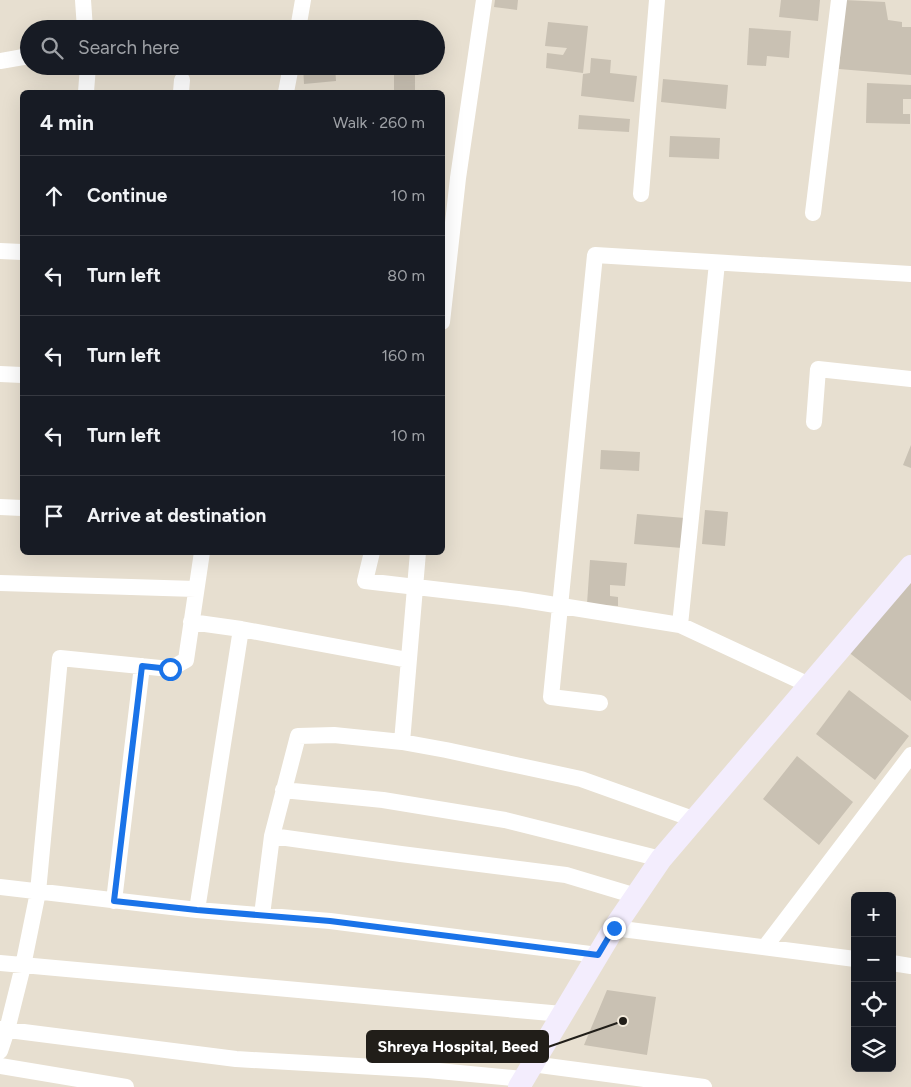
<!DOCTYPE html>
<html lang="en">
<head>
<meta charset="utf-8">
<style>
	:root { --surface:#171b24; --page:#20242c; --text:#f1f3f6; --muted:#9ea1a6; --line:#363941 }
	body { margin:0; font-family:Figtree,sans-serif; background:var(--page); color:var(--text) }
	.controls { position:absolute; right:15px; bottom:15px; display:grid; overflow:hidden; border-radius:8px; box-shadow:0 5px 20px #0002 }
	.controls button { width:45px; height:45px; display:grid; place-items:center; padding:0; border:0; border-bottom:1px solid var(--line); background:var(--surface); color:var(--text); font:25px sans-serif }
	.stop { position:absolute; width:15px; height:15px; margin:-11px; border:4px solid #1a73e8; border-radius:50%; background:#fff }
	.stop.end { background:#1a73e8; border-color:#fff; box-shadow:0 1px 5px #0008 }
	.list { margin:0; padding:0; list-style:none }
	h2 { display:flex; justify-content:space-between; align-items:center; height:65px; margin:0; padding:0 20px; font-size:21px }
	h2 small { font-size:16px; font-weight:400; color:var(--muted) }
	.list li { display:grid; grid-template-columns:32px 1fr auto; gap:15px; align-items:center; box-sizing:border-box; height:80px; padding:0 20px; border-top:1px solid var(--line) }
	.list b { display:block; font-size:19px; white-space:nowrap }
	.list em { font-size:16px; font-style:normal; color:var(--muted) }
	.icon { flex:none; width:28px; height:28px; fill:none; stroke:currentColor; stroke-width:2; stroke-linecap:round; stroke-linejoin:round }
	.map { position:relative; flex:none; width:911px; height:1087px; overflow:hidden }
	.search { position:absolute; background:var(--surface); box-shadow:0 5px 20px #0002; left:20px; top:20px; width:425px; height:55px; display:flex; align-items:center; gap:12px; box-sizing:border-box; padding:0 18px; border-radius:28px; color:var(--muted); font-size:19px }
	.panel { position:absolute; background:var(--surface); box-shadow:0 5px 20px #0002; left:20px; top:90px; width:425px; height:465px; border-radius:8px }
	.map>svg:first-child { display:block }
	.building { fill:#c9c1b3 }
	.lines { fill:none; stroke-linecap:round; stroke-linejoin:round }
	.street { stroke:#fff; stroke-width:16 }
	.secondary { stroke:#f3edfd; stroke-width:22 }
	.route { stroke:#1a73e8; stroke-width:6 }
	.leader { fill:none; stroke:#211e19; stroke-width:2 }
	.callout-dot { fill:#211e19; stroke:#f4ecdd; stroke-width:2 }
	.callout { fill:#211e19; stroke:#211e19; stroke-width:2 }
	.callout-label { font-size:16px; text-anchor:middle; font-weight:bold; fill:#fff }
</style>
</head>
<body>
<div class="map">
<svg width="911" height="1087" viewBox="0 0 911 1087">
	<rect width="100%" height="100%" fill="#e7dfd0"/>
	<path class="building" d="M 495,0 L 518,0 L 517,10 L 494,7 Z
		M 781,0 L 820,0 L 818,21 L 779,17 Z
		M 845,0 L 885,2 L 888,20 L 902,22 L 902,27 L 911,27 L 911,75 L 839,69 Z
		M 548,22 L 588,26 L 583,73 L 546,68 L 547,53 L 563,55 L 567,48 L 545,46 Z
		M 749,28 L 791,31 L 789,58 L 767,56 L 766,66 L 747,65 Z
		M 591,58 L 611,60 L 610,73 L 637,76 L 634,102 L 581,96 L 583,74 L 590,73 Z
		M 303,66 L 335,66 L 336,81 L 304,84 Z
		M 394,66 L 415,66 L 415,92 L 394,92 Z
		M 663,79 L 728,85 L 726,109 L 661,102 Z
		M 867,83 L 911,85 L 911,99 L 903,99 L 903,114 L 910,114 L 910,124 L 866,123 Z
		M 579,115 L 630,119 L 629,132 L 578,129 Z
		M 670,136 L 720,138 L 719,159 L 669,157 Z
		M 911,445 L 911,468 L 903,465 Z
		M 601,450 L 640,452 L 639,471 L 600,469 Z
		M 705,510 L 728,512 L 725,546 L 702,544 Z
		M 637,514 L 685,518 L 682,548 L 634,544 Z
		M 590,560 L 627,563 L 625,586 L 610,585 L 610,596 L 618,597 L 618,606 L 587,604 Z
		M 911,571 L 911,701 L 847,651 Z
		M 849,690 L 909,736 L 875,780 L 816,734 Z
		M 797,756 L 853,802 L 819,845 L 763,799 Z
		M 607,990 L 656,997 L 647,1055 L 584,1045 Z"/>
	<g class="lines">
		<path class="street" d="M 83,0 L 85,29
			M 298,29 L 303,0
			M 0,61 L 29,56
			M 86,92 L 88,66
			M 181,92 L 182,80
			M 286,92 L 291,66
			M 641,194 L 657,0
			M 813,213 L 839,0
			M 0,251 L 22,252
			M 442,322 L 458,178 L 484,0
			M 0,374 L 22,375
			M 814,422 L 818,369 L 911,379
			M 0,507 L 22,508
			M 372,552 L 365,581 L 518,599 L 680,625 L 809,685
			M 0,583 L 196,589
			M 191,622 L 241,629 L 408,660
			M 680,625 L 717,263
			M 600,703 L 551,697 L 595,255 L 911,274
			M 402,742 L 418,552
			M 283,790 L 383,800 L 505,820 L 661,859
			M 272,836 L 298,736 L 334,735 L 402,742 L 446,750 L 581,779 L 693,819
			M 0,887 L 197,910 L 330,921 L 598,955
			M 114,901 L 142,666
			M 197,910 L 241,629
			M 262,915 L 272,836 L 401,854 L 566,875 L 636,896
			M 614,928 L 855,959
			M 765,947 L 911,755
			M 0,963 L 562,1014
			M 892,963 L 911,966
			M 0,1029 L 236,1059 L 428,1070 L 523,1079
			M 0,1051 L 7,1030 L 23,966 L 38,892 L 60,658 L 170,669 L 186,660 L 202,552
			M 532,1064 L 704,1087
			M 0,1066 L 126,1087"/>
		<path class="secondary" d="M 519,1087 L 614,928 L 661,859 L 911,566"/>
	</g>
	<g class="lines">
		<path class="route" d="M 170,669 L 142,666 L 114,901 L 197,910 L 330,921 L 598,955 L 614,928"/>
	</g>
	<path class="leader" d="M623 1021L548 1047"/>
	<circle class="callout-dot" cx="623" cy="1021" r="5"/>
	<rect class="callout" x="367" y="1031" width="181" height="31" rx="5"/>
	<g class="callout-label">
		<text x="458" y="1052">Shreya Hospital, Beed</text>
	</g>
</svg>
<div class="controls">
<button>+</button>
<button>−</button>
<button><svg class="icon" aria-label="locate" viewBox="0 0 24 24"><circle cx="12" cy="12" r="6"/><path d="M12 2v4M12 18v4M2 12h4M18 12h4"/></svg></button>
<button><svg class="icon" aria-label="layers" viewBox="0 0 24 24"><path d="M12 4l9 5-9 5-9-5zM3 14l9 5 9-5"/></svg></button>
</div>
<div class="stop" style="left:170px;top:669px"></div>
<div class="stop end" style="left:614px;top:928px"></div>
<div class="search"><svg class="icon" aria-label="search" viewBox="0 0 24 24"><circle cx="10" cy="10" r="6"/><path d="M15 15l6 6"/></svg>Search here</div>
<section class="panel">
<h2>4 min<small>Walk · 260 m</small></h2>
<ul class="list">
<li><svg class="icon" aria-label="ahead" viewBox="0 0 24 24"><path d="M12 20V5M6 11l6-6 6 6"/></svg><div><b>Continue</b></div><em>10 m</em></li>
<li><svg class="icon" aria-label="left" viewBox="0 0 24 24"><path d="M17 20v-9H6M10 6l-5 5 5 5"/></svg><div><b>Turn left</b></div><em>80 m</em></li>
<li><svg class="icon" aria-label="left" viewBox="0 0 24 24"><path d="M17 20v-9H6M10 6l-5 5 5 5"/></svg><div><b>Turn left</b></div><em>160 m</em></li>
<li><svg class="icon" aria-label="left" viewBox="0 0 24 24"><path d="M17 20v-9H6M10 6l-5 5 5 5"/></svg><div><b>Turn left</b></div><em>10 m</em></li>
<li><svg class="icon" aria-label="arrive" viewBox="0 0 24 24"><path d="M6 21V4h12l-3 4 3 4H6"/></svg><div><b>Arrive at destination</b></div></li>
</ul>
</section>
</div>
</body>
</html>
